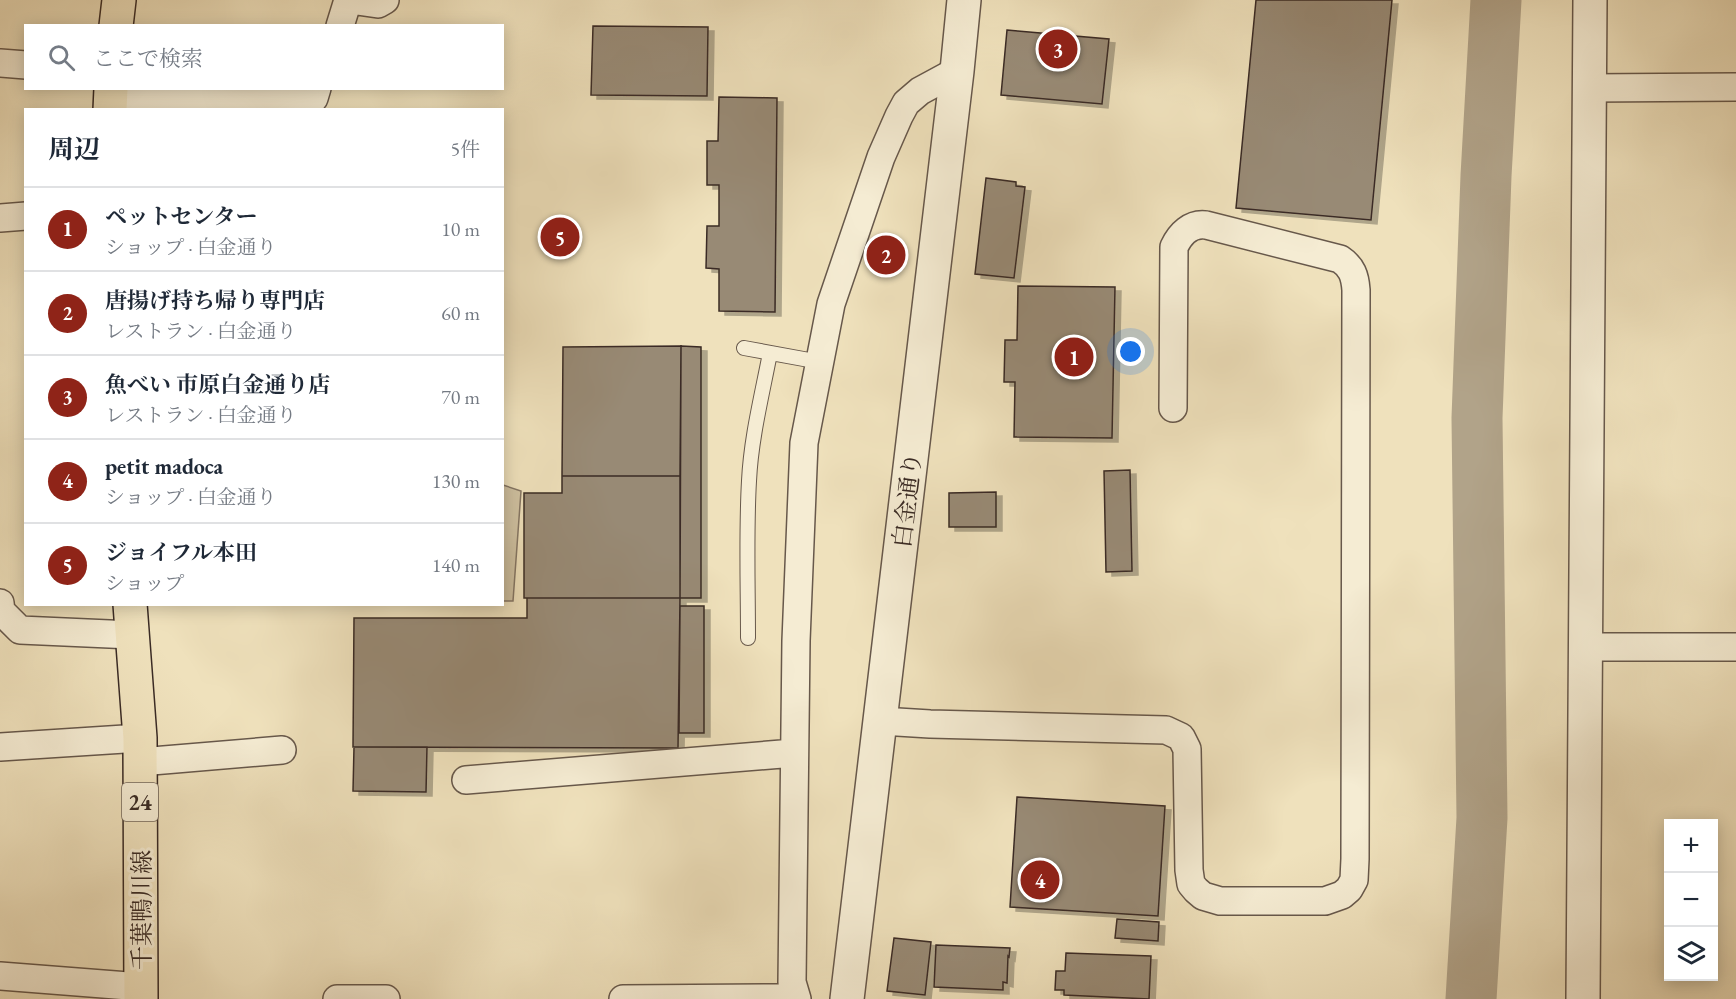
<!DOCTYPE html>
<html lang="ja">
<head>
<meta charset="utf-8">
<style>
	:root { --surface:#fff; --page:#f6f6f7; --text:#1f2937; --muted:#747a83; --line:#e0e1e3; --accent:#8f2418 }
	body { margin:0; font-family:"EB Garamond","Noto Serif JP",serif; background:var(--page); color:var(--text) }
	.controls { position:absolute; right:18px; bottom:18px; display:grid; overflow:hidden; border-radius:0px; box-shadow:0 3px 15px #0003 }
	.controls button { width:54px; height:54px; display:grid; place-items:center; padding:0; border:0; border-bottom:2px solid var(--line); background:var(--surface); color:var(--text); font:30px sans-serif }
	.you { position:absolute; left:1131px; top:352px; width:21px; height:21px; margin:-15px; border:4px solid #fff; border-radius:50%; background:#1a73e8; box-shadow:0 0 0 9px #1a73e833 }
	.badge { display:grid; place-items:center; width:39px; height:39px; border-radius:50%; background:var(--accent); color:#fff; font-size:20px; font-weight:700 }
	.pin { position:absolute; translate:-50% -50%; border:3px solid #fff; box-shadow:0 2px 6px #0006 }
	.list { margin:0; padding:0; list-style:none }
	h2 { display:flex; justify-content:space-between; align-items:center; height:78px; margin:0; padding:0 24px; font-size:26px }
	h2 small { font-size:20px; font-weight:400; color:var(--muted) }
	.list li { display:grid; grid-template-columns:39px 1fr auto; gap:18px; align-items:center; box-sizing:border-box; height:84px; padding:0 24px; border-top:2px solid var(--line) }
	.list b { display:block; font-size:22px; white-space:nowrap }
	.list p { margin:0; font-size:20px; white-space:nowrap; color:var(--muted) }
	.list em { font-size:20px; font-style:normal; color:var(--muted) }
	.icon { flex:none; width:33px; height:33px; fill:none; stroke:currentColor; stroke-width:2; stroke-linecap:round; stroke-linejoin:round }
	.map { position:relative; flex:none; width:1736px; height:999px; overflow:hidden }
	.search { position:absolute; background:var(--surface); box-shadow:0 3px 15px #0003; left:24px; top:24px; width:480px; height:66px; display:flex; align-items:center; gap:15px; box-sizing:border-box; padding:0 21px; border-radius:0px; color:var(--muted); font-size:22px }
	.panel { position:absolute; background:var(--surface); box-shadow:0 3px 15px #0003; left:24px; top:108px; width:480px; height:498px; border-radius:0px }
	.map>svg:first-child { display:block }
	.green { fill:#d0c2a2; stroke:#857664; stroke-width:1.5 }
	.lines { fill:none; stroke-linecap:round; stroke-linejoin:round }
	.river { stroke:#b1a389; stroke-width:51 }
	.building { fill:#988a74; stroke:#3a2b25; stroke-width:1.5; filter:url(#shadow) }
	.service-casing { stroke:#67584b; stroke-width:16 }
	.minor-casing { stroke:#67584b; stroke-width:30 }
	.tertiary-casing { stroke:#67584b; stroke-width:36 }
	.primary-casing { stroke:#3a2b25; stroke-width:36 }
	.service { stroke:#f5ecd3; stroke-width:14 }
	.minor { stroke:#f5ecd3; stroke-width:27 }
	.tertiary { stroke:#f5ecd3; stroke-width:33 }
	.primary { stroke:#efe1bc; stroke-width:33 }
	.labels { text-anchor:middle; dominant-baseline:central; stroke-width:6; stroke-linejoin:round; paint-order:stroke }
	.shield { fill:#f5ecd3; stroke:#726559; stroke-width:1.5 }
	.shield-label { font-size:22px; font-weight:bold; fill:#3a2b25 }
	.street-label { font-size:24px; fill:#3a2b25; stroke:#f5ecd3 }
</style>
</head>
<body>
<div class="map">
<svg width="1736" height="999" viewBox="0 0 1736 999">
	<defs>
		<filter id="shadow"><feDropShadow dx="6" dy="4" stdDeviation="0" flood-color="#0004"/></filter>
	</defs>
	<rect width="100%" height="100%" fill="#efe1bc"/>
	<filter id="stains"><feTurbulence type="fractalNoise" baseFrequency=".00333" numOctaves="4"/><feColorMatrix values="0 0 0 0 .2 0 0 0 0 .09 0 0 0 0 .02 0 0 0 .5 -.17"/></filter>
	<radialGradient id="worn" r=".72"><stop offset=".6" stop-color="#630" stop-opacity="0"/><stop offset="1" stop-color="#630" stop-opacity=".3"/></radialGradient>
	<path class="green" d="M 503,485 L 521,491 L 513,601 L 503,601 Z"/>
	<g class="lines">
		<path class="river" d="M 1471,999 L 1482,818 L 1477,418 L 1486,176 L 1496,0"/>
	</g>
	<path class="building" d="M 1256,0 L 1392,0 L 1371,220 L 1236,208 Z
		M 593,26 L 708,27 L 707,96 L 591,95 Z
		M 1007,30 L 1109,39 L 1102,104 L 1001,95 Z
		M 719,97 L 777,98 L 775,312 L 719,311 L 719,269 L 706,268 L 707,226 L 719,226 L 719,185 L 707,185 L 707,141 L 718,141 Z
		M 986,178 L 1016,182 L 1016,186 L 1025,187 L 1014,278 L 975,274 Z
		M 1018,286 L 1115,287 L 1112,438 L 1014,437 L 1015,382 L 1004,382 L 1005,340 L 1017,340 Z
		M 681,346 L 701,347 L 701,598 L 680,598 Z
		M 681,346 L 680,476 L 562,476 L 563,347 Z
		M 1130,470 L 1132,571 L 1106,572 L 1104,471 Z
		M 562,476 L 680,476 L 680,598 L 524,598 L 524,493 L 562,493 Z
		M 996,492 L 996,527 L 949,527 L 949,493 Z
		M 527,598 L 680,598 L 678,748 L 353,747 L 354,618 L 527,618 Z
		M 680,606 L 704,606 L 704,733 L 679,733 Z
		M 354,747 L 427,747 L 426,792 L 353,791 Z
		M 1017,797 L 1165,806 L 1158,916 L 1010,907 Z
		M 1117,919 L 1159,922 L 1158,941 L 1115,938 Z
		M 894,938 L 931,942 L 925,995 L 887,991 Z
		M 936,945 L 1010,948 L 1009,957 L 1008,956 L 1007,983 L 1003,982 L 1003,990 L 934,987 Z
		M 1066,953 L 1151,956 L 1149,999 L 1064,995 L 1064,990 L 1055,990 L 1056,971 L 1065,971 Z"/>
	<g class="lines">
		<g class="service-casing">
			<path id="service" d="M 744,348 L 820,362
				M 748,638 C 748,585 746,533 749,481 C 751,438 762,395 770,353"/>
		</g>
		<g class="minor-casing">
			<path id="minor" d="M 350,0 L 378,4 L 385,0
				M 340,26 L 348,0
				M 0,63 L 26,65
				M 1590,88 L 1736,87
				M 110,98 L 132,100 L 307,100 L 314,98 L 317,88
				M 0,218 L 26,216
				M 0,603 L 1,611 L 20,630 L 132,635
				M 1587,647 L 1736,647
				M 881,721 L 930,724 L 1166,730 L 1181,737 L 1187,749 L 1189,870 L 1191,884 L 1196,890 L 1203,896 L 1220,901 L 1325,901 L 1342,895 L 1349,889 L 1354,880 L 1355,859 L 1356,290 C 1355,276 1352,267 1340,259 L 1206,225 C 1191,223 1180,234 1174,247 L 1173,408
				M 0,747 L 140,738
				M 140,762 L 282,750
				M 466,780 L 794,753
				M 0,976 L 141,987
				M 337,999 L 386,999
				M 623,999 L 778,998 L 789,999
				M 797,999 L 792,982 L 796,641 L 804,443 L 831,304 L 881,157 L 899,116 L 906,103 L 920,91 L 957,71"/>
		</g>
		<g class="tertiary-casing">
			<path id="tertiary" d="M 847,999 L 957,71 L 964,0
				M 1583,999 L 1590,0"/>
		</g>
		<g class="primary-casing">
			<path id="primary" d="M 116,26 L 119,0
				M 110,110 L 111,88
				M 130,604 L 140,738 L 141,999"/>
		</g>
		<use href="#service" class="service"/>
		<use href="#minor" class="minor"/>
		<use href="#tertiary" class="tertiary"/>
		<use href="#primary" class="primary"/>
	</g>
	<g class="labels">
		<rect class="shield" x="122" y="783" width="36" height="38" rx="4.5"/>
		<g class="shield-label">
			<text x="140" y="802">24</text>
		</g>
		<g class="street-label">
			<text transform="translate(907 500) rotate(-83)">白金通り</text>
			<text transform="translate(141 910) rotate(-90)">千葉鴨川線</text>
		</g>
	</g>
	<rect width="100%" height="100%" filter="url(#stains)"/>
	<rect width="100%" height="100%" fill="url(#worn)"/>
</svg>
<div class="controls">
<button>+</button>
<button>−</button>
<button><svg class="icon" aria-label="layers" viewBox="0 0 24 24"><path d="M12 4l9 5-9 5-9-5zM3 14l9 5 9-5"/></svg></button>
</div>
<div class="you"></div>
<div class="pin badge" style="left:1074px;top:357px">1</div>
<div class="pin badge" style="left:886px;top:255px">2</div>
<div class="pin badge" style="left:1058px;top:49px">3</div>
<div class="pin badge" style="left:1040px;top:880px">4</div>
<div class="pin badge" style="left:560px;top:237px">5</div>
<div class="search"><svg class="icon" aria-label="search" viewBox="0 0 24 24"><circle cx="10" cy="10" r="6"/><path d="M15 15l6 6"/></svg>ここで検索</div>
<section class="panel">
<h2>周辺<small>5件</small></h2>
<ul class="list">
<li><span class="badge">1</span><div><b>ペットセンター</b><p>ショップ · 白金通り</p></div><em>10 m</em></li>
<li><span class="badge">2</span><div><b>唐揚げ持ち帰り専門店</b><p>レストラン · 白金通り</p></div><em>60 m</em></li>
<li><span class="badge">3</span><div><b>魚べい 市原白金通り店</b><p>レストラン · 白金通り</p></div><em>70 m</em></li>
<li><span class="badge">4</span><div><b>petit madoca</b><p>ショップ · 白金通り</p></div><em>130 m</em></li>
<li><span class="badge">5</span><div><b>ジョイフル本田</b><p>ショップ</p></div><em>140 m</em></li>
</ul>
</section>
</div>
</body>
</html>
